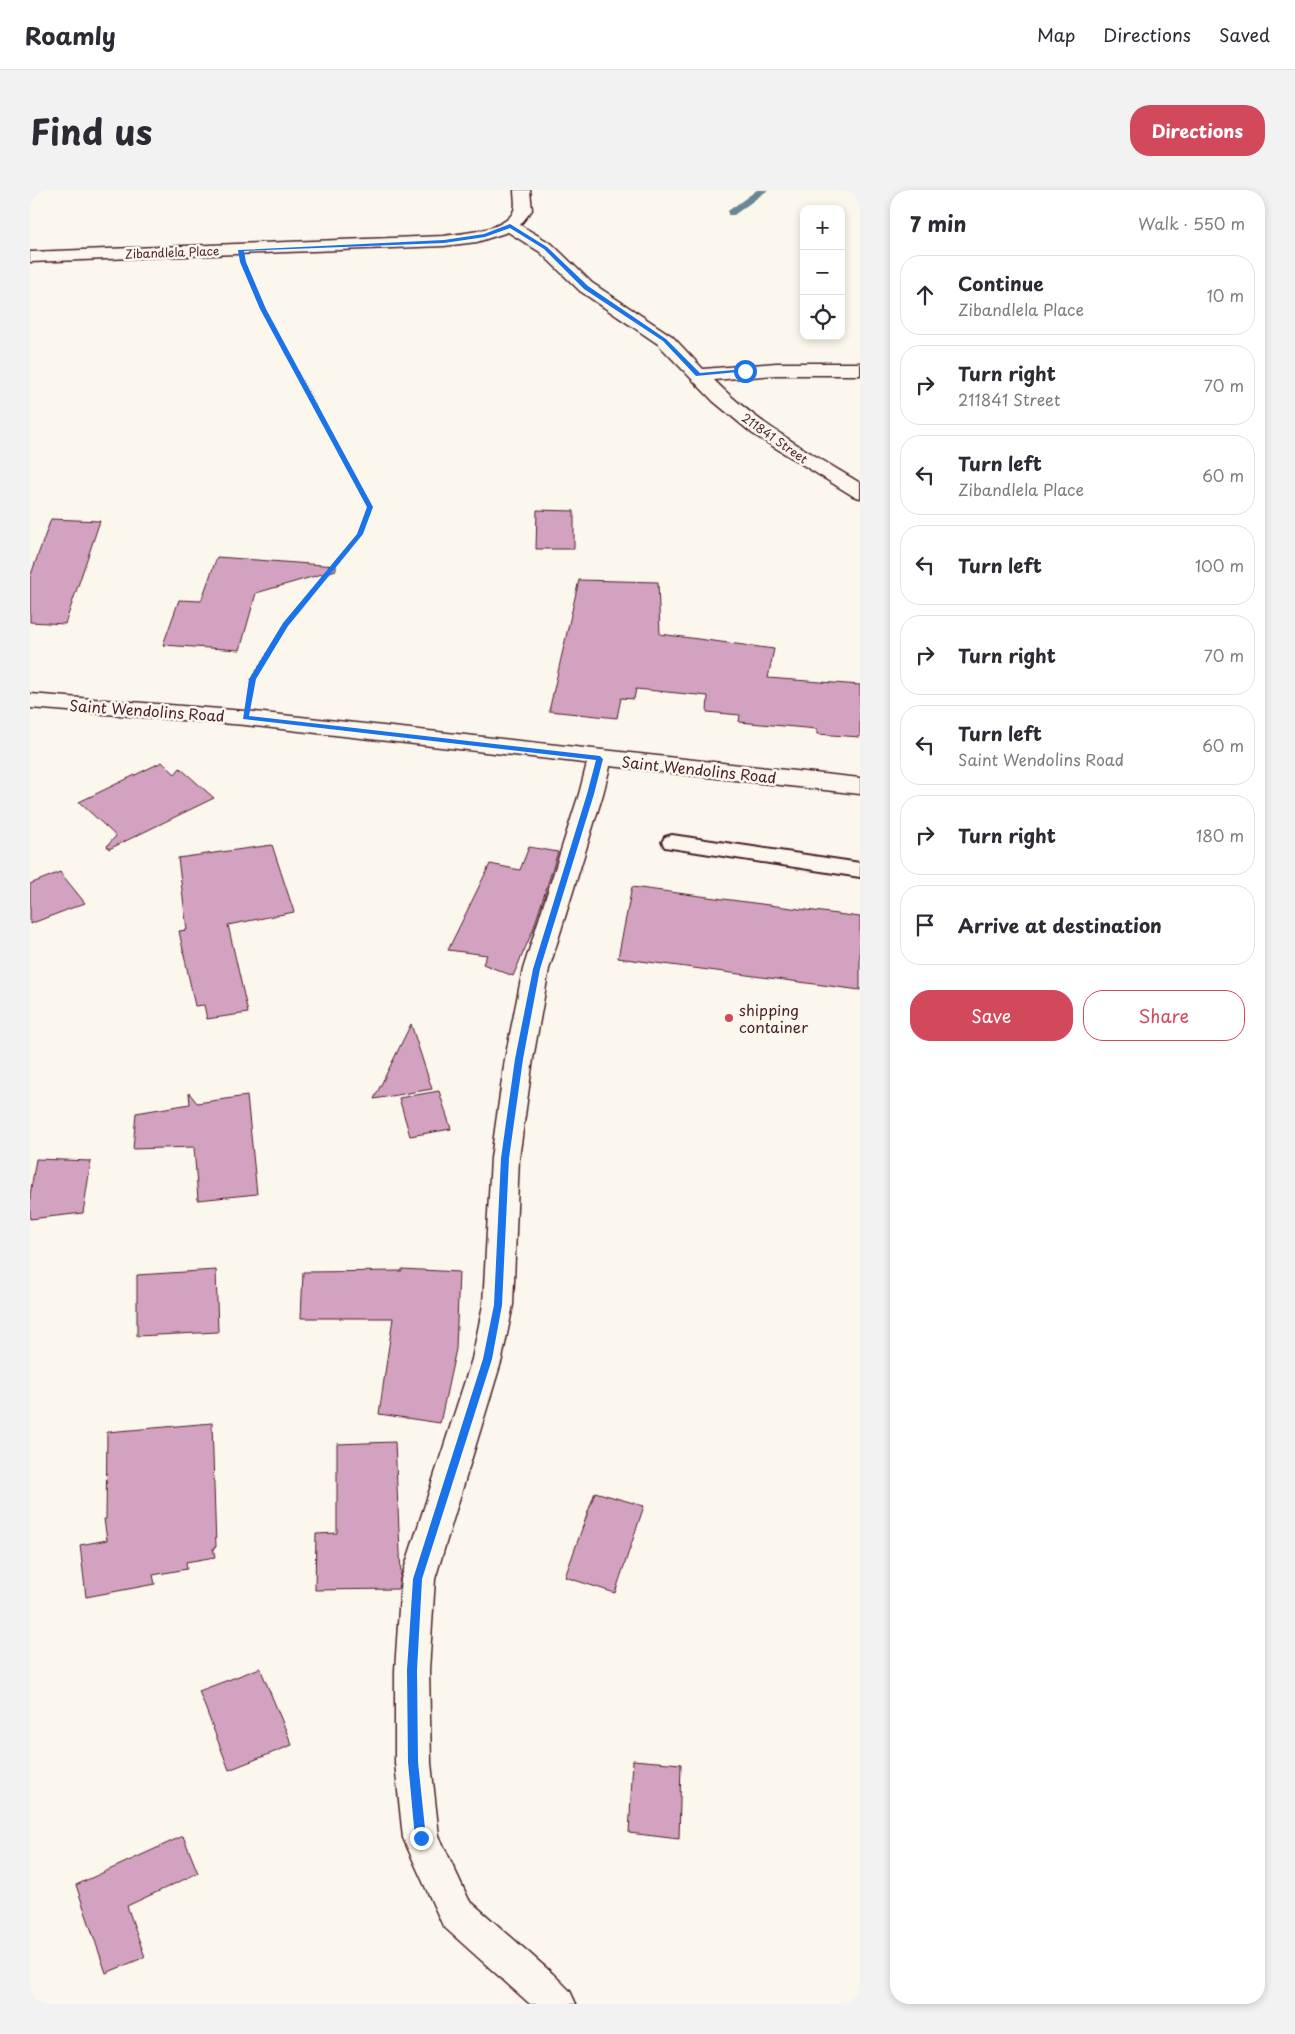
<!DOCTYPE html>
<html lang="en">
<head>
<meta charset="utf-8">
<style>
	:root { --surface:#fff; --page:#f2f2f3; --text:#2b2b33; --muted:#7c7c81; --line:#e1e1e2; --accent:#d1495b }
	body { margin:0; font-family:"Playpen Sans",sans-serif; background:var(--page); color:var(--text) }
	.controls { position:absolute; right:15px; top:15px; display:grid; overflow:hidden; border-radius:10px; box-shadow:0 2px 8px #0003 }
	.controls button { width:45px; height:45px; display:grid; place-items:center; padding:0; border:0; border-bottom:1px solid var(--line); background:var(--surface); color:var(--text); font:25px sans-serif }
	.stop { position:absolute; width:15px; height:15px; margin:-11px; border:4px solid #1a73e8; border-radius:50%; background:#fff }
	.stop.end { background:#1a73e8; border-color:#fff; box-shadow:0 1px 5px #0008 }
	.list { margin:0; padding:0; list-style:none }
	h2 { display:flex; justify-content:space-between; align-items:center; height:65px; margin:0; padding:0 20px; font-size:21px }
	h2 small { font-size:16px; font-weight:400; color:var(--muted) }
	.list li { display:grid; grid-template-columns:32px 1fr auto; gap:15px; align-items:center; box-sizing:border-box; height:80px; margin:0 10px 10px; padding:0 10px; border:1px solid var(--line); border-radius:20px }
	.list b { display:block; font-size:19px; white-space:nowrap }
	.list p { margin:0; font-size:16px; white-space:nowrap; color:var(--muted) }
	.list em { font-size:16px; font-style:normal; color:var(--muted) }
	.actions { display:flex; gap:10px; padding:15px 20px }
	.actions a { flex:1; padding:11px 0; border:1px solid var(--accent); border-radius:20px; text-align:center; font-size:18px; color:var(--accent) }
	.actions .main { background:var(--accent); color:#fff }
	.icon { flex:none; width:28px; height:28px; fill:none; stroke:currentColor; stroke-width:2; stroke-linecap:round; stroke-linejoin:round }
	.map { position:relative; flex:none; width:830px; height:1814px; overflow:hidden; border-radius:20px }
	header { display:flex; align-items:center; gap:30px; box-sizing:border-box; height:70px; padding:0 25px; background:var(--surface); border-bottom:1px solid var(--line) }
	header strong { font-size:24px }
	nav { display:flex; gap:28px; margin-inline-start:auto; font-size:18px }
	.intro { display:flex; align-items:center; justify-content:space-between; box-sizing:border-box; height:120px; padding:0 30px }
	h1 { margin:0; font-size:35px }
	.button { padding:12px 22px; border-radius:20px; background:var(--accent); color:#fff; font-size:18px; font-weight:700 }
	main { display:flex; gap:30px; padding:0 30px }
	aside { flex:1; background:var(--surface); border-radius:20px; box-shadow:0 2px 8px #0003 }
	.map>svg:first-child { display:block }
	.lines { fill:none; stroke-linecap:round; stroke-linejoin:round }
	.stream { fill:#698795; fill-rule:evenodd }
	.building { fill:#d3a2c0; stroke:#4a1f2b }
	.service-casing { stroke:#4a1f2b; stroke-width:4 }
	.minor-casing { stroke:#4a1f2b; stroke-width:3 }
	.tertiary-casing { stroke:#4a1f2b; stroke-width:3 }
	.path-far1 { stroke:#4a1f2b; stroke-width:2.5; stroke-dasharray:0.5 2.5; stroke-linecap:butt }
	.path { stroke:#4a1f2b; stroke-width:3; stroke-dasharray:1 4; stroke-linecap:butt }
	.service { fill:#fbf7ec; fill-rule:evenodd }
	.minor { fill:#fbf7ec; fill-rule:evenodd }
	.tertiary { fill:#fbf7ec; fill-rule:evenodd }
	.route { fill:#1a73e8 }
	.poi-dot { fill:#d1495b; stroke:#fbf7ec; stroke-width:2 }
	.labels { text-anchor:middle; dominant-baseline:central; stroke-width:5; stroke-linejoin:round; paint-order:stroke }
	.far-street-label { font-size:12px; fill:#4a1f2b; stroke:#fbf7ec }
	.street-label { font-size:15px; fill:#4a1f2b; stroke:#fbf7ec }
	.poi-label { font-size:15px; fill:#4a1f2b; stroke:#fbf7ec; text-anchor:start }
</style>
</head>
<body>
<header>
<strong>Roamly</strong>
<nav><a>Map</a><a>Directions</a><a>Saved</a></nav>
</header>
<div class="intro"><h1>Find us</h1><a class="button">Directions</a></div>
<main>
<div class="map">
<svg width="830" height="1814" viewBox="0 0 830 1814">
	<rect width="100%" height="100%" fill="#fbf7ec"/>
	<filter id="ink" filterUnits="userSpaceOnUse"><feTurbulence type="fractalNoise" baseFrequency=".02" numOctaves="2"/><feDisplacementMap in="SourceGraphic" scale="10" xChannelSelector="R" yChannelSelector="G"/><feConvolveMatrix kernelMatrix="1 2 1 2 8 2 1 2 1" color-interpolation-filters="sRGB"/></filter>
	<g filter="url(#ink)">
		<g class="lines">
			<path class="stream" d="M 727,0 L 738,0 L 704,25 L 698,25 L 698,21 Z"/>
		</g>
		<path class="building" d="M 507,320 L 544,321 L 544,359 L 506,359 Z
			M 21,329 L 70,331 L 35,434 L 0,432 L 0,387 Z
			M 187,367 L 306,376 L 306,380 L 226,403 L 210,460 L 133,455 L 149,410 L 171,411 Z
			M 549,390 L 628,392 L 630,444 L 744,459 L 738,488 L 830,495 L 830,547 L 787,544 L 787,539 L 709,532 L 710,525 L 677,522 L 678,506 L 606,499 L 604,509 L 591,508 L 587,528 L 519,521 Z
			M 132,572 L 145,584 L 150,578 L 184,608 L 79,659 L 77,656 L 86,646 L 49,612 Z
			M 242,655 L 264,722 L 198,735 L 218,823 L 177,829 L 174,815 L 165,816 L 149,741 L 157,740 L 148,668 Z
			M 499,657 L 528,662 L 503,740 L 483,786 L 453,774 L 457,765 L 418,760 L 460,674 L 490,680 Z
			M 30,682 L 55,713 L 0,734 L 0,694 Z
			M 602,697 L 830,727 L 830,800 L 588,768 Z
			M 381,834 L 402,899 L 344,909 Z
			M 409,901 L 421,939 L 380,946 L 369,908 Z
			M 159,903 L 167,913 L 217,906 L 227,1004 L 168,1010 L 164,957 L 103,959 L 106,923 L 160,914 Z
			M 6,969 L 61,971 L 53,1023 L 0,1029 L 0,1005 Z
			M 372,1079 L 429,1082 L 426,1159 L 410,1233 L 349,1224 L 363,1128 L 271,1128 L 273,1082 L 372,1081 Z
			M 186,1080 L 188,1142 L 107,1146 L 107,1085 Z
			M 182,1233 L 186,1357 L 183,1358 L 185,1367 L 156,1372 L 157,1379 L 123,1385 L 125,1394 L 56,1407 L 50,1355 L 77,1350 L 74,1329 L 76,1329 L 77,1242 Z
			M 365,1252 L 371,1384 L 368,1399 L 285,1400 L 286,1344 L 307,1343 L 307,1254 Z
			M 565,1302 L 614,1316 L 585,1403 L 535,1387 Z
			M 230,1478 L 262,1555 L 199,1580 L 169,1501 Z
			M 603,1570 L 651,1574 L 649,1649 L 599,1643 Z
			M 153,1646 L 168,1683 L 97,1716 L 115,1767 L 76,1783 L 46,1695 Z"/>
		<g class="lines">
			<g class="service-casing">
				<path id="service" d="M 642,645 L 830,673 L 830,687 L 635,657 L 632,652 L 635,647 Z"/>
			</g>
			<g class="minor-casing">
				<path id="minor" d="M 484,0 L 500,0 L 502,20 L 490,35 L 522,54 L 562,93 L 642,146 L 673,179 L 746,173 L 830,173 L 830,185 L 746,185 L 684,190 C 726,233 779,262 830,293 L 830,308 L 823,306 L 723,244 L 683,211 L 628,154 L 550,101 L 510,62 L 478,42 L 447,52 L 414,56 L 0,72 L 0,62 L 414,46 C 432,43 477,41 484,20 C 486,15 484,6 484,0 Z
					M 570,561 L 578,564 L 582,569 L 573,604 L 519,779 L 503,869 L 489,968 L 483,1115 L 472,1169 L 405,1389 L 399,1480 L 401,1573 L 409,1646 L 439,1710 L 523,1784 L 540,1801 L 546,1814 L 500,1814 L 413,1736 L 373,1648 L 365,1573 L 365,1480 L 371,1389 L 442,1169 L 453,1115 L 461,968 L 475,869 L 493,779 L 549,604 L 558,569 L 562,564 Z"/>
			</g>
			<g class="tertiary-casing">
				<path id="tertiary" d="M 0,504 L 215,521 L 830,588 L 830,604 L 215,535 L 0,518 Z"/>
			</g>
			<path class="path-far1" d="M 221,89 L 233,119 L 340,317 L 330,345 L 256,435 L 245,452"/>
			<path class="path" d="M 221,495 L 222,489 L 246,451"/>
			<use href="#service" class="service"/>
			<use href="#minor" class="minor"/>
			<use href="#tertiary" class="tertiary"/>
		</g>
	</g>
	<path class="route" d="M 480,34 L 517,57 L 558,96 L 636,149 L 670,183 L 715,179 L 718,181 L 666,186 L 633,151 L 554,99 L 514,59 L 480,38 L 455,47 L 414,53 L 214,61 L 216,72 L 236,119 L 343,317 L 333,344 L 258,436 L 226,489 L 219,526 L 570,566 L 573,569 L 564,604 L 510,779 L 493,869 L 479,968 L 472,1115 L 462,1169 L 392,1389 L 387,1480 L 388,1572 L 396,1648 L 394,1652 L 391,1654 L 387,1652 L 385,1648 L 378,1572 L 377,1480 L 383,1389 L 453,1169 L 464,1115 L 471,968 L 485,869 L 503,779 L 557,604 L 566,570 L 213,529 L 219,489 L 253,433 L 327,344 L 337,317 L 230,119 L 210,72 L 208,60 L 414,50 L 454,44 Z"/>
	<circle class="poi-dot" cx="699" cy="828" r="5"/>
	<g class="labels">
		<g class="far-street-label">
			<text transform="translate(142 62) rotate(-2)">Zibandlela Place</text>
			<text transform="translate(745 248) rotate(35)">211841 Street</text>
		</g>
		<g class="street-label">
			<text transform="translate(117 520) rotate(4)">Saint Wendolins Road</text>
			<text transform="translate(669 579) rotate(6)">Saint Wendolins Road</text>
		</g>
		<g class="poi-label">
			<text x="709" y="819">shipping<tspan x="709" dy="17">container</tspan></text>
		</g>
	</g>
</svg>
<div class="controls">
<button>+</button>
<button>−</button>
<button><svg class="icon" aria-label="locate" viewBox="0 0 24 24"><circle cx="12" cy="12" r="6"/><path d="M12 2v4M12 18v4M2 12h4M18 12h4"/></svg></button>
</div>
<div class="stop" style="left:715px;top:181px"></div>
<div class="stop end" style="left:391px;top:1648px"></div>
</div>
<aside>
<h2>7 min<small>Walk · 550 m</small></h2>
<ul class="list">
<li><svg class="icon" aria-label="ahead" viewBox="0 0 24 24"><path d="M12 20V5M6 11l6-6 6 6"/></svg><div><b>Continue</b><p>Zibandlela Place</p></div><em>10 m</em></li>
<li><svg class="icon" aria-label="right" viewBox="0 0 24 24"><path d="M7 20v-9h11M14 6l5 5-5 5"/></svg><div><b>Turn right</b><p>211841 Street</p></div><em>70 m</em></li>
<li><svg class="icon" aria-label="left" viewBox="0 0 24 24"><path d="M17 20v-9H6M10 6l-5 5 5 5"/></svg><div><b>Turn left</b><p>Zibandlela Place</p></div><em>60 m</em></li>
<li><svg class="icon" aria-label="left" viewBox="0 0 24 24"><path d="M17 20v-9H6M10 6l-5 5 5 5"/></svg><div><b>Turn left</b></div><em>100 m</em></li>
<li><svg class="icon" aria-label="right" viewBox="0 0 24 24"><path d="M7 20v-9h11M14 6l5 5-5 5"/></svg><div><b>Turn right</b></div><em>70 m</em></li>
<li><svg class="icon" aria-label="left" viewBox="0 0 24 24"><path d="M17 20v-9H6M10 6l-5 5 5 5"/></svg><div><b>Turn left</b><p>Saint Wendolins Road</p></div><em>60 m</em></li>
<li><svg class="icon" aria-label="right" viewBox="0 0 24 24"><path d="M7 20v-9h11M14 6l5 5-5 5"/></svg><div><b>Turn right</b></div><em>180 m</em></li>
<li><svg class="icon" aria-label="arrive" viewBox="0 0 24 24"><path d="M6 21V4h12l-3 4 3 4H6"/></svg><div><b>Arrive at destination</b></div></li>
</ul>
<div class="actions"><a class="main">Save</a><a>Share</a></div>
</aside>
</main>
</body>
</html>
